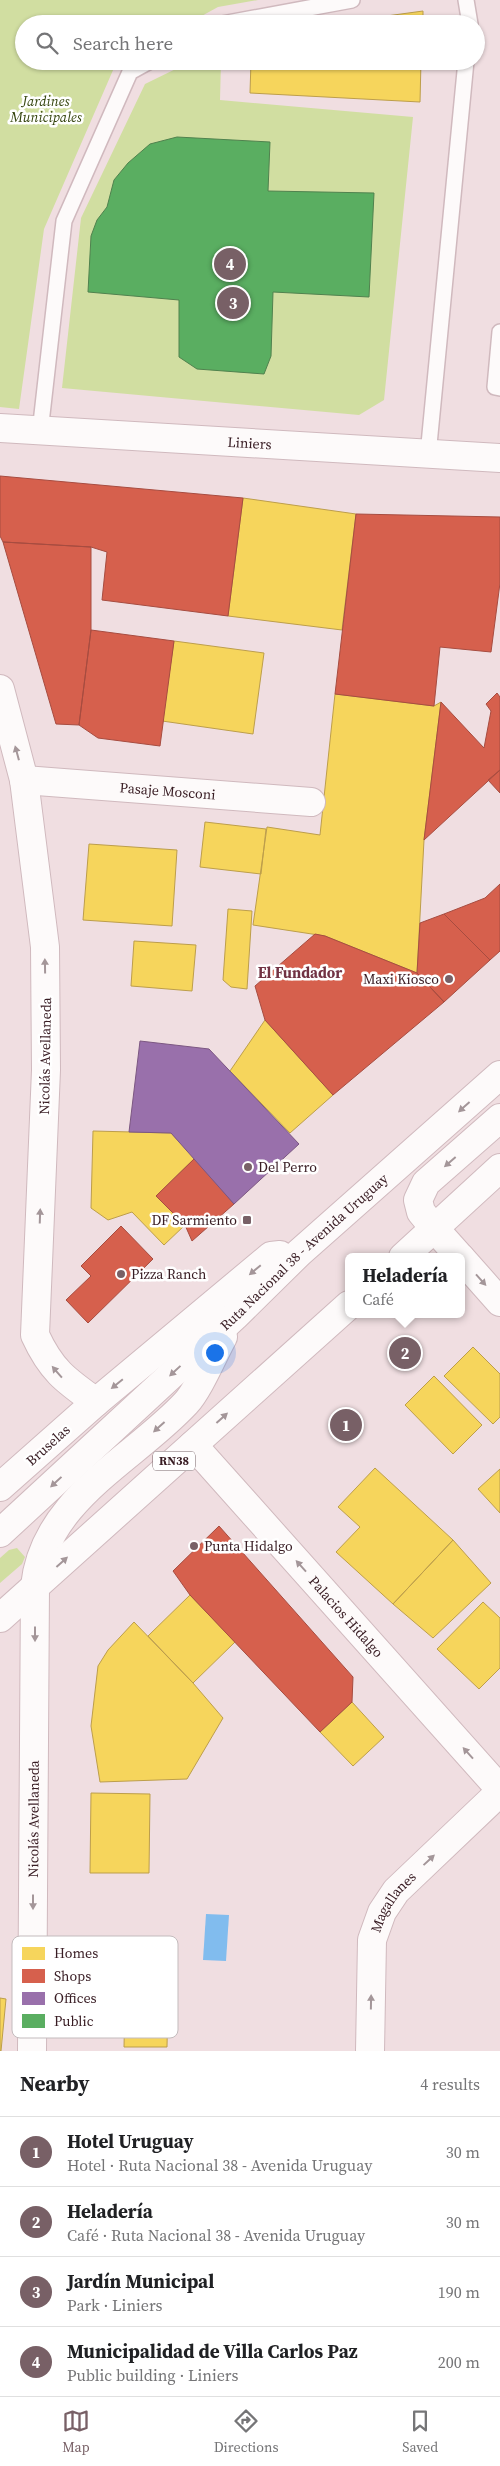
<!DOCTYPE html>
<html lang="en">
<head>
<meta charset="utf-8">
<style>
	:root { --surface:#fff; --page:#f6f6f6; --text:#202124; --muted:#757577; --line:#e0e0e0; --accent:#786066 }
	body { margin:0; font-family:"Source Serif 4",serif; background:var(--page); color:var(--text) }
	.you { position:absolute; left:214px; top:1352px; width:18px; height:18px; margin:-12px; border:4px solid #fff; border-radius:50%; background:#1a73e8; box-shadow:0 0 0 8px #1a73e833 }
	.badge { display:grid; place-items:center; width:32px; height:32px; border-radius:50%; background:var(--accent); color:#fff; font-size:16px; font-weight:700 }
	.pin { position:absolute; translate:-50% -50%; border:2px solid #fff; box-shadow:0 1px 5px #0006 }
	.popup { position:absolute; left:345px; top:1253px; width:120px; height:65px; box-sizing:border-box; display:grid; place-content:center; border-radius:8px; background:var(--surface); filter:drop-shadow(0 1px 4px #0005); font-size:16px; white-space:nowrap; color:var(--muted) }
	.popup b { font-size:19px; color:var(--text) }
	.popup::after { content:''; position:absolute; left:50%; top:100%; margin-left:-10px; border:10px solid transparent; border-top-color:var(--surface) }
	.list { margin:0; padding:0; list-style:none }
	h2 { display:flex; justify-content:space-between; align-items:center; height:65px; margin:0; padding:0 20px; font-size:21px }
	h2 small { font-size:16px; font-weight:400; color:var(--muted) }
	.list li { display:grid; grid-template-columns:32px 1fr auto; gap:15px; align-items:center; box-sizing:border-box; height:70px; padding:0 20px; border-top:1px solid var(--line) }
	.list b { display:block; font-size:19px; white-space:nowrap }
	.list p { margin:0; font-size:16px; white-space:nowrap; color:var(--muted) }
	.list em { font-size:16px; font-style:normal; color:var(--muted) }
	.icon { flex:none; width:28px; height:28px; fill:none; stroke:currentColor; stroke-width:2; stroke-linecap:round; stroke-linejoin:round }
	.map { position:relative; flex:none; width:500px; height:2051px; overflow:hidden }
	.search { position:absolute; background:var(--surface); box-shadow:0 1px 4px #0004; left:15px; right:15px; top:15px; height:55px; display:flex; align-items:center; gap:12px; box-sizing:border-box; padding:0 18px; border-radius:28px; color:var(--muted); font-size:19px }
	.sheet { height:345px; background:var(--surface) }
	nav { display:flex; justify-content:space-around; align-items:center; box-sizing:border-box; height:70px; border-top:1px solid var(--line); background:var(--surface); font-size:14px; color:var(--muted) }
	nav a { display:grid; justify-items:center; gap:2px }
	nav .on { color:var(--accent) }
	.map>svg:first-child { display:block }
	.green { fill:#d1dea1 }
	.water { fill:#81bcee }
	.homes { fill:#f6d55c; stroke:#bd9e4b }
	.shops { fill:#d6604d; stroke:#a74c40 }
	.offices { fill:#9970ab; stroke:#7c5782 }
	.public { fill:#5aae61; stroke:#50824e }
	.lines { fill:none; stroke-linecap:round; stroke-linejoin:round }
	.lane-casing { stroke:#d0b9be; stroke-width:18 }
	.street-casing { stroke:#d0b9be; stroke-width:30 }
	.secondary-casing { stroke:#d0b9be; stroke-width:30 }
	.primary-casing { stroke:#d0b9be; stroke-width:30 }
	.lane { stroke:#fdfafa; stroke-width:15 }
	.street { stroke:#fdfafa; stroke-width:28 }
	.secondary { stroke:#fdfafa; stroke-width:28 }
	.primary { stroke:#fdfafa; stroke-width:28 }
	.oneway { fill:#a49699 }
	.poi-dot { fill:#786066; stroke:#fff; stroke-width:2 }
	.labels { text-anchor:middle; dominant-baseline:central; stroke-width:5; stroke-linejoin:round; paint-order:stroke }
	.shield { fill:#fff; stroke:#746065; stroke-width:1 }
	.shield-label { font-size:12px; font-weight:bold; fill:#381c23 }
	.park-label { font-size:14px; font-style:italic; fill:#33430c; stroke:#fff }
	.street-label { font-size:14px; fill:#381c23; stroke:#fff }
	.poi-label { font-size:14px; fill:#381c23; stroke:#fff; text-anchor:start }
	.neighbourhood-label { font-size:15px; font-weight:bold; fill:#713243; stroke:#fff }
	.key { fill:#fff; stroke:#c3bbbd; stroke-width:1 }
	.key-label { font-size:14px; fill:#381c23 }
</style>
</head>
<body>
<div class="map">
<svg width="500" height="2051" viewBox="0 0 500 2051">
	<rect width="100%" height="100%" fill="#f0dee1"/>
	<path class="green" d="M 0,0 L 258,0 L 218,7 L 187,24 L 24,24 L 24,61 L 117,61 L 44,229 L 19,409 L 0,407 Z
		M 192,61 L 221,61 L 220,100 L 413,117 L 384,400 L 359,415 L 62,388 L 81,218 L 145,84 Z
		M 17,1548 L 25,1557 L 22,1564 L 0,1583 L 0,1558 L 9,1550 Z"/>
	<path class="water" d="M 206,1914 L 229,1915 L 226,1961 L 203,1960 Z"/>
	<path class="homes" d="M 423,11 L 423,24 L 328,24 Z
		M 251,61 L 421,61 L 420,102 L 250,93 Z
		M 243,498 L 356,514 L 342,630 L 228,616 Z
		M 174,641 L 264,653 L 253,734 L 162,721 Z
		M 335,694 L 434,706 L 441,702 L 424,840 L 417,973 L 325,936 L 253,925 L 267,827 L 320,835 Z
		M 205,822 L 266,829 L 261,874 L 200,867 Z
		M 89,844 L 177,850 L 172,926 L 83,920 Z
		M 228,909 L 252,911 L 247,989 L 231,987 L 223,980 Z
		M 134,941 L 196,945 L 192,991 L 131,986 Z
		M 265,1020 L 333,1095 L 290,1133 L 230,1071 Z
		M 93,1131 L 171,1133 L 195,1158 L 156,1196 L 185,1225 L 164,1245 L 132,1212 L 108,1220 L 91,1208 Z
		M 473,1347 L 500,1374 L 500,1417 L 493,1424 L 444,1376 Z
		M 434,1376 L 482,1425 L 453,1454 L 405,1405 Z
		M 375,1468 L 453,1540 L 393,1604 L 336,1552 L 360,1527 L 338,1507 Z
		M 500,1469 L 500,1513 L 478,1489 Z
		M 453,1540 L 491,1583 L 433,1638 L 393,1604 Z
		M 190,1595 L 235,1642 L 193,1683 L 148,1636 Z
		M 483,1602 L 500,1618 L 500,1668 L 479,1689 L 437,1649 Z
		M 134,1622 L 193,1683 L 223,1718 L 187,1779 L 100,1782 L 91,1726 L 98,1666 L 108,1650 Z
		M 352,1702 L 384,1737 L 353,1766 L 320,1732 Z
		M 91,1793 L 150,1794 L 149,1873 L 90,1873 Z
		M 0,1998 L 6,1999 L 1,2051 L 0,2051 Z
		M 125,1999 L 168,2000 L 167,2047 L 124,2047 Z"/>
	<path class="shops" d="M 0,476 L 243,498 L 228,616 L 102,600 L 107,552 L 91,547 L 3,542 L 0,536 Z
		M 356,514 L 500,517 L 500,583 L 491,652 L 440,647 L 434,706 L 335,694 Z
		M 3,542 L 91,547 L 91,630 L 79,725 L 56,724 Z
		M 91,630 L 174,641 L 160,746 L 98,738 L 79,725 Z
		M 497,693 L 500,697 L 500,770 L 424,840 L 441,702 L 484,748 L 491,711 L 486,704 Z
		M 500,770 L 500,793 L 488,780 Z
		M 500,884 L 500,951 L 490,960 L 444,914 L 485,898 Z
		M 444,914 L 490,960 L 444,1002 L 417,973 L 420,923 Z
		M 315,934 L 325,936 L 417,973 L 444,1002 L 333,1095 L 265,1020 L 255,986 Z
		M 195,1158 L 234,1204 L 192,1241 L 185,1225 L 156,1196 Z
		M 121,1226 L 153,1259 L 88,1323 L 66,1300 L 91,1276 L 81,1266 Z
		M 219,1526 L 353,1677 L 352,1702 L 320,1732 L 190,1595 L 173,1571 Z"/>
	<path class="offices" d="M 140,1041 L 209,1049 L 299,1144 L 234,1204 L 171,1133 L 129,1132 Z"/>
	<path class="public" d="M 177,137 L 270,142 L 268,191 L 374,193 L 369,297 L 273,292 L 271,356 L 264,374 L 197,369 L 179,357 L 179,300 L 88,292 L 91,236 L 97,220 L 107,207 L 114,180 L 128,163 L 150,144 Z"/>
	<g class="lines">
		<g class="lane-casing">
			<path id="lane" d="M 466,0 L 470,24
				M 222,24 L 352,0
				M 500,332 L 495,387 L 500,388
				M 40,432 L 64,221 L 130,72 L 150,61
				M 428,455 L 466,61"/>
		</g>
		<g class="street-casing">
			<g id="street">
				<path d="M 0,689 L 24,780 L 45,947 L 46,1070 L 35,1335 C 51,1370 65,1380 96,1402 L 0,1487"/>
				<path id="s1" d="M 24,780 L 311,802"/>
				<path d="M 435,1229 L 460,1257"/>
				<path d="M 461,1258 L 500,1302"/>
				<path id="s2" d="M 193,1445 L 500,1789"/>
				<path id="s3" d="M 32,2051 L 35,1586"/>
				<path id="s4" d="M 370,2051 L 372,1940 L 382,1912 L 396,1891 L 500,1792"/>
			</g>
		</g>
		<g class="secondary-casing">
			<g id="secondary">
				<path id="s5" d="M 0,428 L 500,458"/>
			</g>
		</g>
		<g class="primary-casing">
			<g id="primary">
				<path d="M 435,1229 L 421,1212 L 418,1200 L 426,1183 L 500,1118"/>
				<path d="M 403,1257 L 500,1168"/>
				<path d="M 96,1402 L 271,1256 L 280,1255"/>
				<path id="s6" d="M 0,1533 L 235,1316 L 299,1253 L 500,1075"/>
				<path d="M 35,1586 C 44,1499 132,1461 186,1403 C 199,1389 213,1355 223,1337"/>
				<path d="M 0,1618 L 349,1305"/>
			</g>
		</g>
		<use href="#lane" class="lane"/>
		<use href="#street" class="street"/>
		<use href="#secondary" class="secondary"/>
		<use href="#primary" class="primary"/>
	</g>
	<defs><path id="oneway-solid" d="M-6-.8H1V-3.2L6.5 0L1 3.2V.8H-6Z" transform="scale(1.25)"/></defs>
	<g class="oneway">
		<use href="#oneway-solid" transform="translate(17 753) rotate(-105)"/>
		<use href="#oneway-solid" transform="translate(45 966) rotate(-91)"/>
		<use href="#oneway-solid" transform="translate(464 1107) rotate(138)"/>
		<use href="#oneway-solid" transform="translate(450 1162) rotate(139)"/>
		<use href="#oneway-solid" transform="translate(40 1216) rotate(-88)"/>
		<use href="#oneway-solid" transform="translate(255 1270) rotate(140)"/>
		<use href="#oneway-solid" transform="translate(481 1280) rotate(48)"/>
		<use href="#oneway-solid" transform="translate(175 1371) rotate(137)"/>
		<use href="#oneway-solid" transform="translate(57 1372) rotate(-131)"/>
		<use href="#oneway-solid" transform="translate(117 1384) rotate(141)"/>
		<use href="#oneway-solid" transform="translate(222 1418) rotate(-42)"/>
		<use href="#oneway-solid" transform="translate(159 1427) rotate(138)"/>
		<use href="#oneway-solid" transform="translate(56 1482) rotate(137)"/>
		<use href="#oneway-solid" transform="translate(62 1562) rotate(-42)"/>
		<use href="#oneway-solid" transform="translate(301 1566) rotate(-132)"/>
		<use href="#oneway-solid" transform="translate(35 1634) rotate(90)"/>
		<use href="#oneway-solid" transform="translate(468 1753) rotate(-132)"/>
		<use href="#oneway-solid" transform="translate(429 1860) rotate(-43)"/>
		<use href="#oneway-solid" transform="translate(33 1902) rotate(90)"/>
		<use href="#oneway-solid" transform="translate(371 2002) rotate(-89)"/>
	</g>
	<g class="poi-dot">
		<circle cx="449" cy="979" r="5"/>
		<circle cx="248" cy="1167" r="5"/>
		<rect x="242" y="1215" width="10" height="10" rx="2.5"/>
		<circle cx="121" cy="1274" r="5"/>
		<circle cx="194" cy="1546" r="5"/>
	</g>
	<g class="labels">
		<rect class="shield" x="153" y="1451.5" width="42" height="19" rx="4"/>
		<g class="shield-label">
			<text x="174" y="1461">RN38</text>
		</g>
		<g class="park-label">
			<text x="46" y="101">Jardines<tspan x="46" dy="16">Municipales</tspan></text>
		</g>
		<g class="street-label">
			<text stroke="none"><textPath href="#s5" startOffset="250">Liniers</textPath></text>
			<text stroke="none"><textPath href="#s1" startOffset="144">Pasaje Mosconi</textPath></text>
			<text transform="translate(45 1056) rotate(-89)">Nicolás Avellaneda</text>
			<text stroke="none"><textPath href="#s6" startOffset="414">Ruta Nacional 38 - Avenida Uruguay</textPath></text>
			<text transform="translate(48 1445) rotate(-42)">Bruselas</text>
			<text stroke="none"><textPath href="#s2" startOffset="230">Palacios Hidalgo</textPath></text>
			<text stroke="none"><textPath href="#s3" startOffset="232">Nicolás Avellaneda</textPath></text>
			<text stroke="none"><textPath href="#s4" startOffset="155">Magallanes</textPath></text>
		</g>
		<g class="poi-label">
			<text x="439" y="979" text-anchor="end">Maxi Kiosco</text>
			<text x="258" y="1167">Del Perro</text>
			<text x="237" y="1220" text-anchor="end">DF Sarmiento</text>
			<text x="131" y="1274">Pizza Ranch</text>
			<text x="204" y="1546">Punta Hidalgo</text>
		</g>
		<g class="neighbourhood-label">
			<text x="300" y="972">El Fundador</text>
		</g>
	</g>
	<rect x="12" y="1936" width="166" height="102" rx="8" class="key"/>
	<rect x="22" y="1947" width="23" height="13" fill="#f6d55c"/>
	<rect x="22" y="1969" width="23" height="14" fill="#d6604d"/>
	<rect x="22" y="1992" width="23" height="13" fill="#9970ab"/>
	<rect x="22" y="2014" width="23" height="14" fill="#5aae61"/>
	<g class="key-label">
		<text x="54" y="1958">Homes</text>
		<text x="54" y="1981">Shops</text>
		<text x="54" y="2003">Offices</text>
		<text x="54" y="2026">Public</text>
	</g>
</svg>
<div class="you"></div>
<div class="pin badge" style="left:346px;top:1425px">1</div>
<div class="pin badge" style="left:405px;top:1353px">2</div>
<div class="popup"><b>Heladería</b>Café</div>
<div class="pin badge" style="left:233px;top:303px">3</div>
<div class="pin badge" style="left:230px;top:264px">4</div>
<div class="search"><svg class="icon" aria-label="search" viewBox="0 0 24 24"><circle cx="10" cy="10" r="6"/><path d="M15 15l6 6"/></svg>Search here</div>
</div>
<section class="sheet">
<h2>Nearby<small>4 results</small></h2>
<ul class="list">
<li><span class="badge">1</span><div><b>Hotel Uruguay</b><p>Hotel · Ruta Nacional 38 - Avenida Uruguay</p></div><em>30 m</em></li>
<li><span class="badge">2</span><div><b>Heladería</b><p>Café · Ruta Nacional 38 - Avenida Uruguay</p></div><em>30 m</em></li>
<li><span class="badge">3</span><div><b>Jardín Municipal</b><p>Park · Liniers</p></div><em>190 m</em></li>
<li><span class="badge">4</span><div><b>Municipalidad de Villa Carlos Paz</b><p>Public building · Liniers</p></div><em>200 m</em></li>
</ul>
</section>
<nav>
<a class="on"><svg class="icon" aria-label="map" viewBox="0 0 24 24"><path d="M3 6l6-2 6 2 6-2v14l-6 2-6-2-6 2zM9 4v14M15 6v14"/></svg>Map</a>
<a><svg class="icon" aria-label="directions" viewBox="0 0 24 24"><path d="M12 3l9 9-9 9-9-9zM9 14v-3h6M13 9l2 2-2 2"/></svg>Directions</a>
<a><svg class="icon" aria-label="saved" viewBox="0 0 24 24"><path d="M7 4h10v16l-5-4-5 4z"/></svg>Saved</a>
</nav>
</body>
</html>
